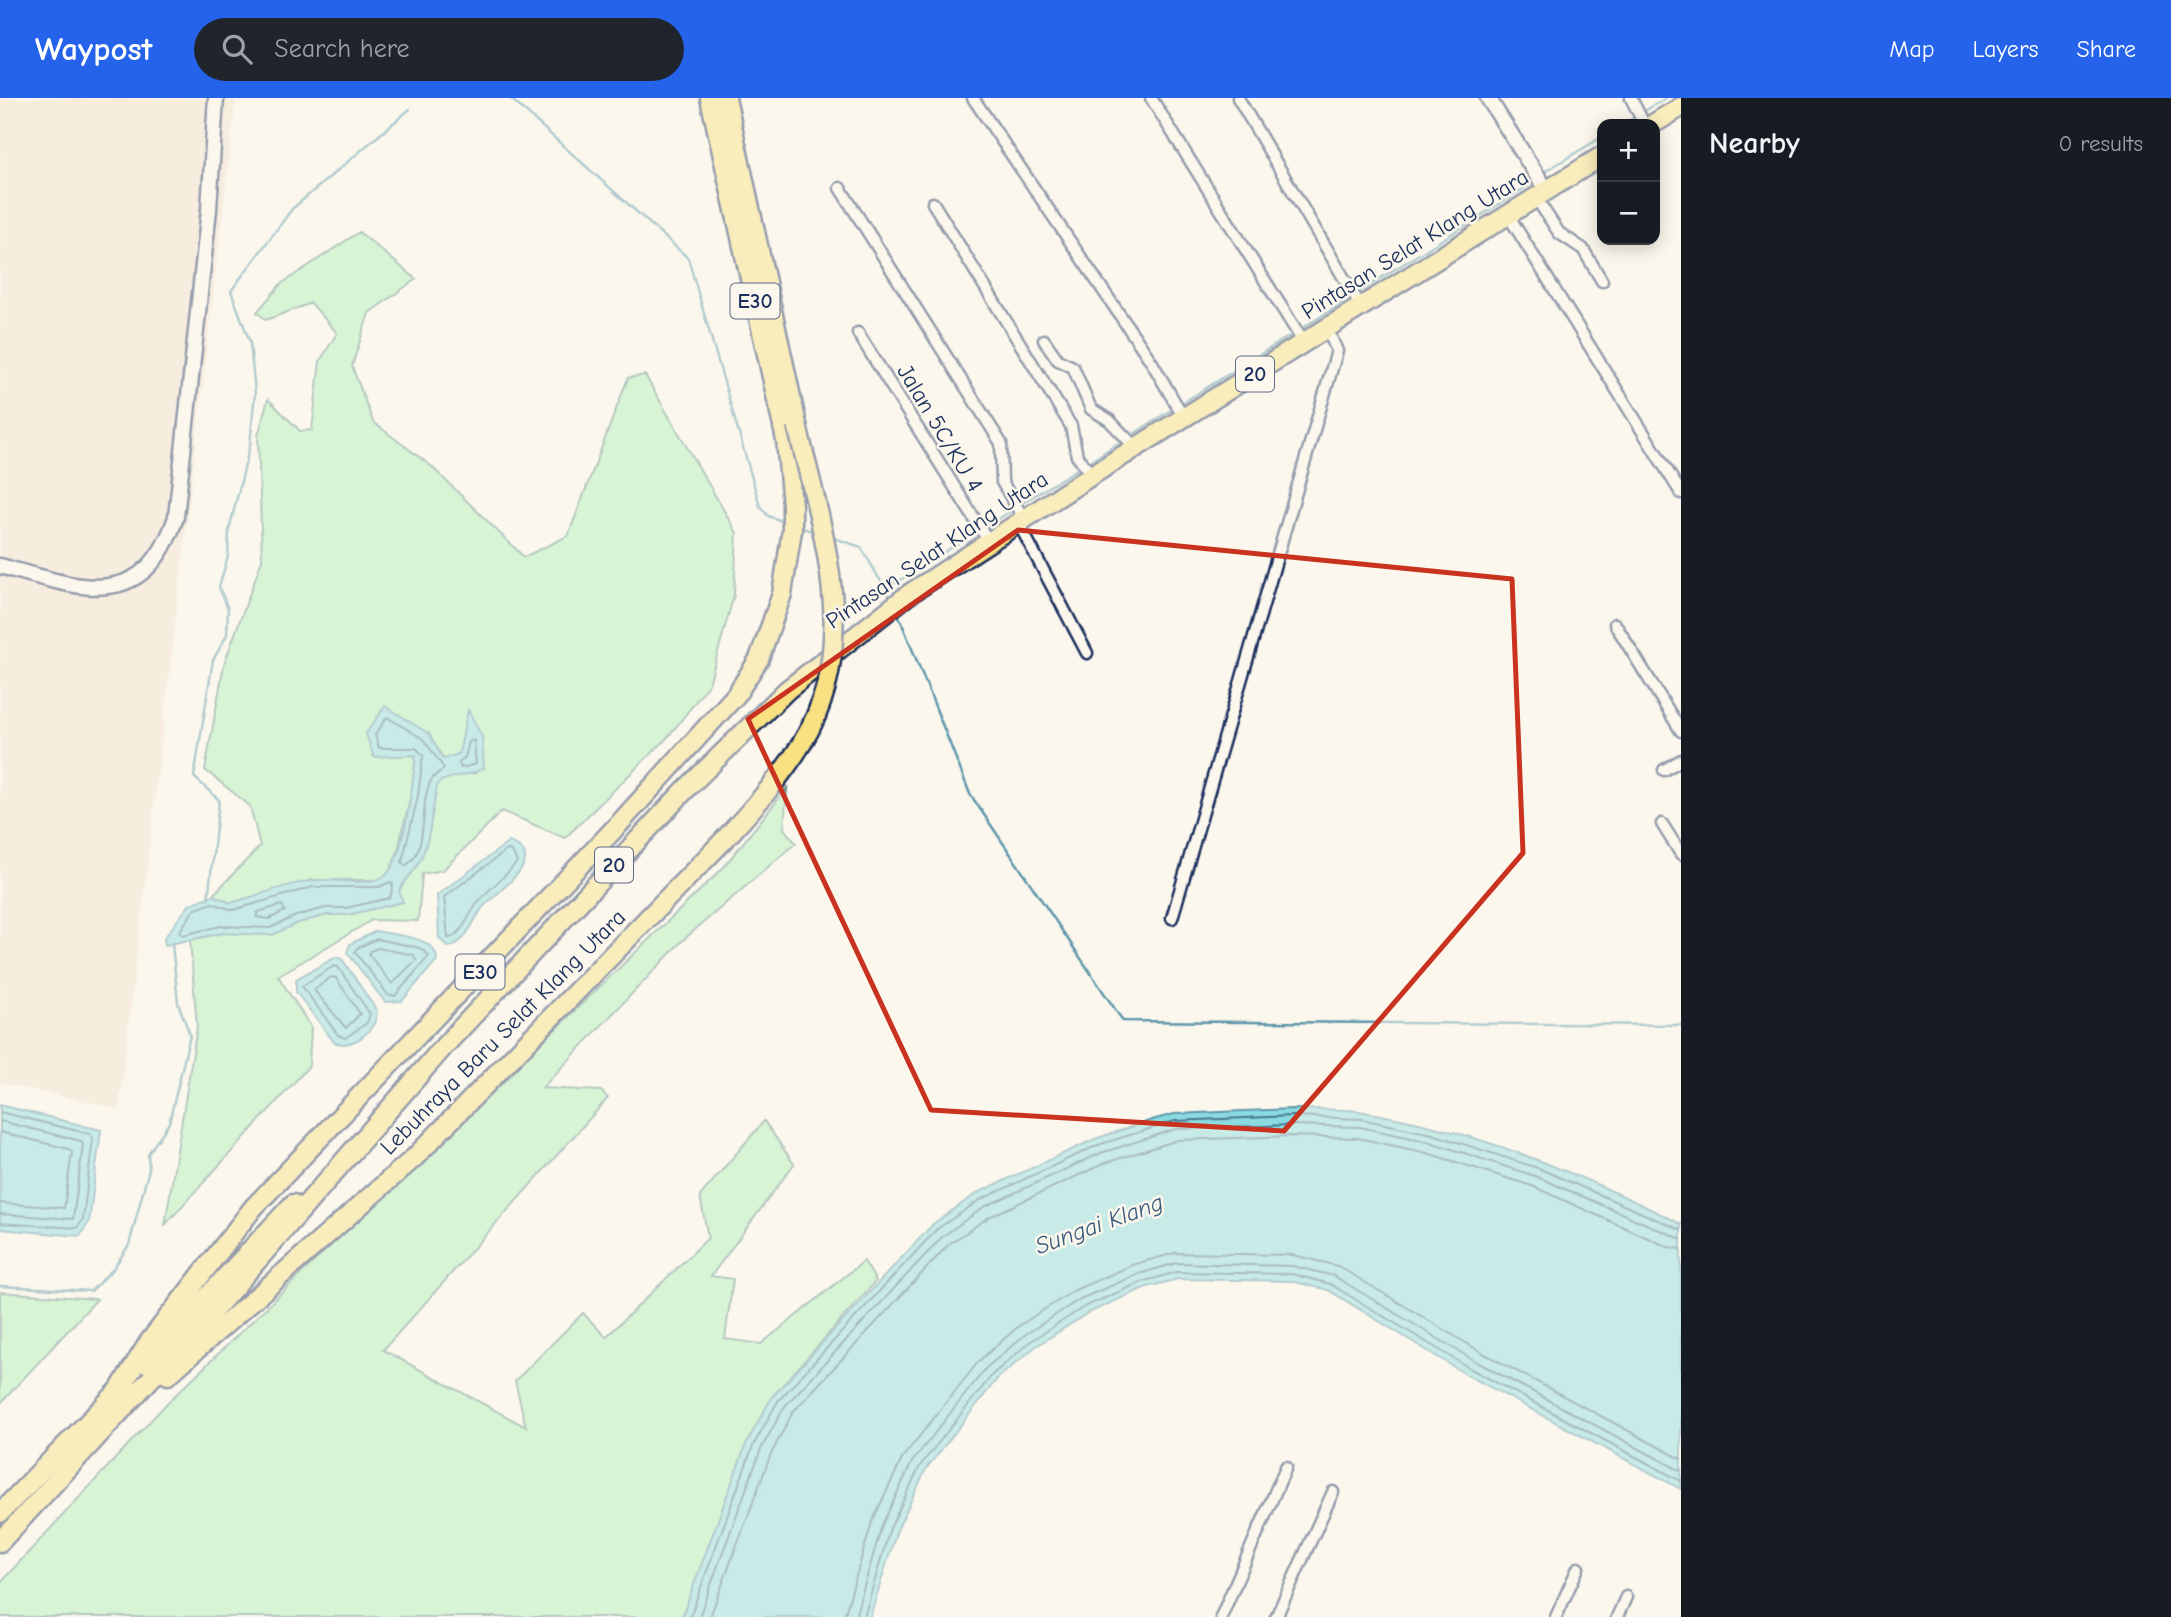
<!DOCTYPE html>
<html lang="en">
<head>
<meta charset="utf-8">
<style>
	:root { --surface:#171b24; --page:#20242c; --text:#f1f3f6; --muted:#9ea1a6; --line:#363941; --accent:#2563eb }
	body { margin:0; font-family:"Comic Neue",sans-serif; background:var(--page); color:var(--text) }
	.controls { position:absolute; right:21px; top:21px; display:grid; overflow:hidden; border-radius:14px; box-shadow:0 4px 18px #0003 }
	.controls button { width:63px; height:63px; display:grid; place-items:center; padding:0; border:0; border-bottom:2px solid var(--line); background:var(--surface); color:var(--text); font:35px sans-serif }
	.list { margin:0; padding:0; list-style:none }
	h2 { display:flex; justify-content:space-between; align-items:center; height:91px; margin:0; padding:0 28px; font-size:30px }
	h2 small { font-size:23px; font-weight:400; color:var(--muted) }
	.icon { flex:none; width:38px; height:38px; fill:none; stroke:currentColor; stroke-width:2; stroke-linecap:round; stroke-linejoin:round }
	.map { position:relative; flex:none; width:1681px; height:1519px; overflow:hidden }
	header { display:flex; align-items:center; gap:42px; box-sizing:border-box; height:98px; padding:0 35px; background:var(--accent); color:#fff }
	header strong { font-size:33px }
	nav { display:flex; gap:38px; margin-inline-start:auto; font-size:24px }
	.search { width:490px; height:63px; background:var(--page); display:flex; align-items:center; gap:18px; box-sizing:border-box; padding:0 24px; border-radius:38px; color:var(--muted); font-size:26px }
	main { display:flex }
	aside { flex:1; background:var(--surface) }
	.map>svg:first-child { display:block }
	.built { fill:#f1dfcf }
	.green { fill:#acefb9; stroke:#648f8c; stroke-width:2 }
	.water { fill:#8adbe0; stroke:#5e96ac; stroke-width:2 }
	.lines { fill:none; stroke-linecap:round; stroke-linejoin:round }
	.shore { stroke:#477492; stroke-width:2 }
	.stream { stroke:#5e96ac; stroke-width:2.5 }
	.street-casing { stroke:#1b2f5e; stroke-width:15 }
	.secondary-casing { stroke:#1b2f5e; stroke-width:19 }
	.highway-casing { stroke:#1b2f5e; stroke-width:23 }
	.street { stroke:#fbf7ec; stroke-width:10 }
	.secondary { stroke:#fbf7ec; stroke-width:14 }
	.highway { stroke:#f9e181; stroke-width:18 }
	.highway-bridge-casing { stroke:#1b2f5e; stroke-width:23; stroke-linecap:butt }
	.highway-bridge { stroke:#f9e181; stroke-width:18 }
	.marked { fill:none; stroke:#c8321e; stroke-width:5; stroke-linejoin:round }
	.labels { text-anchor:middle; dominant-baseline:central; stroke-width:5; stroke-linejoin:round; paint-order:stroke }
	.shield { fill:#fbf7ec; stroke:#5e6b89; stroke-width:2 }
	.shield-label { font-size:21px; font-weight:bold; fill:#1b2f5e }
	.street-label { font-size:23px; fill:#1b2f5e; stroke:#fbf7ec }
	.water-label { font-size:24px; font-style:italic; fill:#375a7e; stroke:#fbf7ec }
</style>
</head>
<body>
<header>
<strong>Waypost</strong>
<div class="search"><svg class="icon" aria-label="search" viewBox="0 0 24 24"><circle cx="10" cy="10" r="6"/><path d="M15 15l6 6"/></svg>Search here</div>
<nav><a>Map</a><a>Layers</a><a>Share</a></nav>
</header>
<main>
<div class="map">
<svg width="1681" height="1519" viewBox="0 0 1681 1519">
	<rect width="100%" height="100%" fill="#fbf7ec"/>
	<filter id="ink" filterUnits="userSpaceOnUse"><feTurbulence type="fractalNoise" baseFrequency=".0143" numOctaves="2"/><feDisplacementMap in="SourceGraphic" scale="14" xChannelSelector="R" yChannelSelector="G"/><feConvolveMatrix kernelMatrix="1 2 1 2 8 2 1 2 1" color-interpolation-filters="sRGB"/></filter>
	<g filter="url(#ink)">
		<path class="built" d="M 0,0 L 236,0 L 119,1011 L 0,985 Z"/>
		<path class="green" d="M 359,134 L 416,181 L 369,215 L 352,268 L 373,324 L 431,368 L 524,459 L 568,438 L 628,280 L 645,277 L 737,435 L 734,497 L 709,586 L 669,638 L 565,740 L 502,713 L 443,772 L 422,776 L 418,823 L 372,822 L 278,878 L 311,929 L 309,968 L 165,1127 L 197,929 L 190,842 L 222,835 L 272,837 L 298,825 L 327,817 L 347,817 L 402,804 L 399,793 C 404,783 413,775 418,766 C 431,740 431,712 438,684 L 446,679 L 476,675 L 468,614 L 459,657 L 443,661 L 429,636 L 416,657 L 411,697 L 397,756 L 389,775 L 379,782 L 312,782 L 231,805 L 213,797 L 260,748 L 250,708 L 205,672 L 224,566 L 262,462 L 258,338 L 268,301 L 300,333 L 312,332 L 320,263 L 337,235 L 311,205 L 266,222 L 257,214 L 281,186 Z
			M 787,690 L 784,731 L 796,745 L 683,842 L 542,990 L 601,993 L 608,1000 L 383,1252 L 526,1329 L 515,1283 L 583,1215 L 606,1239 L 708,1140 L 700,1098 L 764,1023 L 794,1066 L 711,1178 L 733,1181 L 725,1241 L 761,1246 L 864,1163 L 876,1183 L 772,1299 L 747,1345 L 682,1519 L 0,1519 L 0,1485 L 166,1306 L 722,771 Z
			M 0,1194 L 97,1201 L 0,1306 Z"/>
		<path class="water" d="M 385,608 L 429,636 L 443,661 L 459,656 L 468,612 L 482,639 L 484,670 C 470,679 452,676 438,685 C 431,712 432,741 418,766 C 413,775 404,783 399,793 L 403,804 L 347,817 L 327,817 L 298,825 L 272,837 L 222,835 L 165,847 L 164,840 L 190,806 L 213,797 L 231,805 C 261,797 294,782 325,782 C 341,782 376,789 387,776 C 405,758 413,683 416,657 L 374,659 L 366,636 Z
			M 509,744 C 552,759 497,793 484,808 C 473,821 466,847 448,849 L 439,840 L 437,797 Z
			M 376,833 C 395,838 436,837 437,862 L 402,903 L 385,904 L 347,854 L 350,846 Z
			M 336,859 L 342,861 L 377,913 C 377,933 352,952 334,944 L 296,894 L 296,881 Z
			M 0,1007 L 101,1032 L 89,1124 L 80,1138 L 0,1131 Z
			M 1294,1011 C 1317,1012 1342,1010 1364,1014 C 1475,1032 1581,1076 1681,1126 L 1681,1391 L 1467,1277 L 1328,1192 L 1291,1183 L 1178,1181 L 1144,1190 L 1088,1215 L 1035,1249 L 998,1280 L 926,1371 L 897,1432 L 870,1519 L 682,1519 L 747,1344 L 772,1299 L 933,1126 L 977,1095 L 1095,1041 L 1152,1022 L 1174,1016 Z"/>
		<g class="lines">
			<path class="shore" d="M 387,619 L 423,641 L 444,670 C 441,674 435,676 432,681 C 418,701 431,754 405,768 L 402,764 L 418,698 L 423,657 L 416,650 L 379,650 L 375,637 Z
				M 474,642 L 476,666 L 461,670 L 459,665 L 465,659 L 469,644 Z
				M 507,752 L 512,753 L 517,764 C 505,780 486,792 475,808 C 469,818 459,840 448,840 L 444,799 Z
				M 390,784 L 393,787 L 390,800 L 346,810 L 325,810 L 296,818 L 270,830 L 221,828 L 183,837 L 179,834 L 194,812 L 212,805 L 233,812 L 313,789 L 379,789 Z
				M 282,807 L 285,813 L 269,821 L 256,819 L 258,814 Z
				M 377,841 L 420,850 L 429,858 L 395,898 L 388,897 L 355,854 L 357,850 Z
				M 378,850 L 414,857 L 416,862 L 392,886 L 369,857 L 370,853 Z
				M 334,868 L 338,869 L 370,916 L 367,925 L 345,940 L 338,937 L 302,888 Z
				M 331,879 L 336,880 L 360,916 L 346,930 L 314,892 Z
				M 0,1014 L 90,1036 L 93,1040 L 83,1121 L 77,1130 L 0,1125
				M 0,1023 L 81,1043 L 83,1047 L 73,1121 L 0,1116
				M 0,1034 L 69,1051 L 72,1054 L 64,1110 L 0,1105
				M 690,1519 L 753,1348 L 778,1303 L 937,1131 L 980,1102 L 1098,1047 L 1175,1023 L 1294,1018 L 1361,1021 L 1432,1036 L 1538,1070 L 1681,1132
				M 699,1519 L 761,1351 L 785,1308 L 943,1138 L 984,1109 L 1101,1055 L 1176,1031 L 1294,1027 L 1360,1029 L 1430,1044 L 1535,1078 L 1681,1141
				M 710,1519 L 771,1356 L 793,1314 L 949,1146 L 989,1119 L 1105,1065 L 1178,1042 L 1294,1038 L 1358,1040 L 1427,1055 L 1532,1088 L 1668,1149 L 1681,1151
				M 844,1519 L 872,1424 L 903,1359 L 979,1263 L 1020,1227 L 1075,1192 L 1135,1166 L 1175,1155 L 1293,1157 L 1338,1168 L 1481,1254 L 1681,1361
				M 855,1519 L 882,1427 L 912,1364 L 986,1270 L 1026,1236 L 1080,1201 L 1139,1176 L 1176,1165 L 1292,1168 L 1334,1178 L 1475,1263 L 1681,1373
				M 864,1519 L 890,1430 L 920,1368 L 993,1276 L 1031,1243 L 1084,1209 L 1142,1184 L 1177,1174 L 1292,1176 L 1330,1186 L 1471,1271 L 1681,1383"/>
			<path class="stream" d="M 510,0 L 688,160 L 760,408 L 768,418 L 785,424
				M 1643,14 L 1666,0
				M 1623,26 L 1633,20
				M 1544,74 L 1602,39
				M 1357,195 L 1531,86
				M 1179,307 L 1352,199
				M 1129,339 L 1174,310
				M 1088,365 L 1123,342
				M 1019,407 L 1082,368
				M 798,428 L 814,434
				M 984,430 L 1014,411
				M 831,439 L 861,449 L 891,501
				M 886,491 L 978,433
				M 897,513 L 970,696 L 1123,923 L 1681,927
				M 208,802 L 219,702 L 194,679 L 213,562 L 227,537 L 228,511 L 219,489 L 228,458 L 229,432 L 250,347 L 255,295 L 250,244 L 231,193 L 292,111 L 410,11
				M 0,1188 L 91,1193 L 113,1171 L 129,1147 L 149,1071 L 148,1056 L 169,1025 L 190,937 L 178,905 L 172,845"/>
			<g class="street-casing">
				<path id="street" d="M 973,0 L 1151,263 L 1184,320
					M 1151,0 L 1304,245
					M 1238,0 L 1361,209
					M 1631,0 L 1644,26
					M 840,90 L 1001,345 L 1002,384 L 1024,421
					M 1536,100 L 1559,135 L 1583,151 L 1602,183
					M 933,105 L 1071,328 L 1077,358 L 1092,377
					M 1508,117 L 1681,395
					M 858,235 L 989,444
					M 1044,242 L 1058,262 L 1073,269 L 1091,311 L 1109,322 L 1136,350
					M 1019,426 L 1087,555
					M 1615,526 L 1681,633
					M 1664,672 L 1681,662
					M 1662,726 L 1681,756
					M 1172,820 L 1337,253 L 1327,230
					M 1221,1519 L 1286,1369
					M 1276,1519 L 1333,1394
					M 1556,1519 L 1578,1470
					M 1617,1519 L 1626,1499"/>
			</g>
			<g class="secondary-casing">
				<path id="secondary" d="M 1488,0 L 1547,93
					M 0,468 C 78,489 143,518 176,419 L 209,111 L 216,0"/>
			</g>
			<g class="highway-casing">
				<path id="highway" d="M 726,0 L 797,327
					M 1653,26 L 1681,9
					M 146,1265 L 293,1106
					M 168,1277 L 415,1059 L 725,741
					M 119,1292 L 149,1244 L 253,1110 L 618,727 L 736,597 L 759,561 L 782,496 L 792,432 L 792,407 L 786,342 L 710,0
					M 0,1415 L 126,1285
					M 0,1444 L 215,1211 L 446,946 L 686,691 L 787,592 L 909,496 L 1092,377 L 1602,58"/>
			</g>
			<use href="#street" class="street"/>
			<use href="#secondary" class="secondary"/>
			<use href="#highway" class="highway"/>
			<g class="highway-bridge-casing">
				<path id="highway-bridge" d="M 725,741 C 753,710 780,681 802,645 C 863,546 821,430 797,327"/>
			</g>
			<use href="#highway-bridge" class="highway-bridge"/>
		</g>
	</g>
	<path d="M0 0H1681V1519H0ZM 1018,432 L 1512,481 L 1523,755 L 1284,1033 L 931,1012 L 748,621 Z" fill="#fbf7ec" fill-opacity=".55" fill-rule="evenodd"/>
	<path class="marked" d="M 1018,432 L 1512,481 L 1523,755 L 1284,1033 L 931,1012 L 748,621 Z"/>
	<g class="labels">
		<g class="shield">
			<rect x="730.5" y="185.5" width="49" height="35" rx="5"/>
			<rect x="1236" y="258.5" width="38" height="35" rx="5"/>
			<rect x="595" y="749.5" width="38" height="35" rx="5"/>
			<rect x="455.5" y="856.5" width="49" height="35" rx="5"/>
		</g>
		<g class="shield-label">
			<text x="755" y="203">E30</text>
			<text x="1255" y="276">20</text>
			<text x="614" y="767">20</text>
			<text x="480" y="874">E30</text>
		</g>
		<g class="street-label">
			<text transform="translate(1415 146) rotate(-32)">Pintasan Selat Klang Utara</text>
			<text transform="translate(940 330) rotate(59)">Jalan 5C/KU 4</text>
			<text transform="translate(937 452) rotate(-34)">Pintasan Selat Klang Utara</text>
			<text transform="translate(503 934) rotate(-45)">Lebuhraya Baru Selat Klang Utara</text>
		</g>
		<g class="water-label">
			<text transform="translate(1099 1126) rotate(-20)">Sungai Klang</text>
		</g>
	</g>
</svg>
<div class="controls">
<button>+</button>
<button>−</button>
</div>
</div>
<aside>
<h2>Nearby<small>0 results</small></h2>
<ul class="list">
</ul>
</aside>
</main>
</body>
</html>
